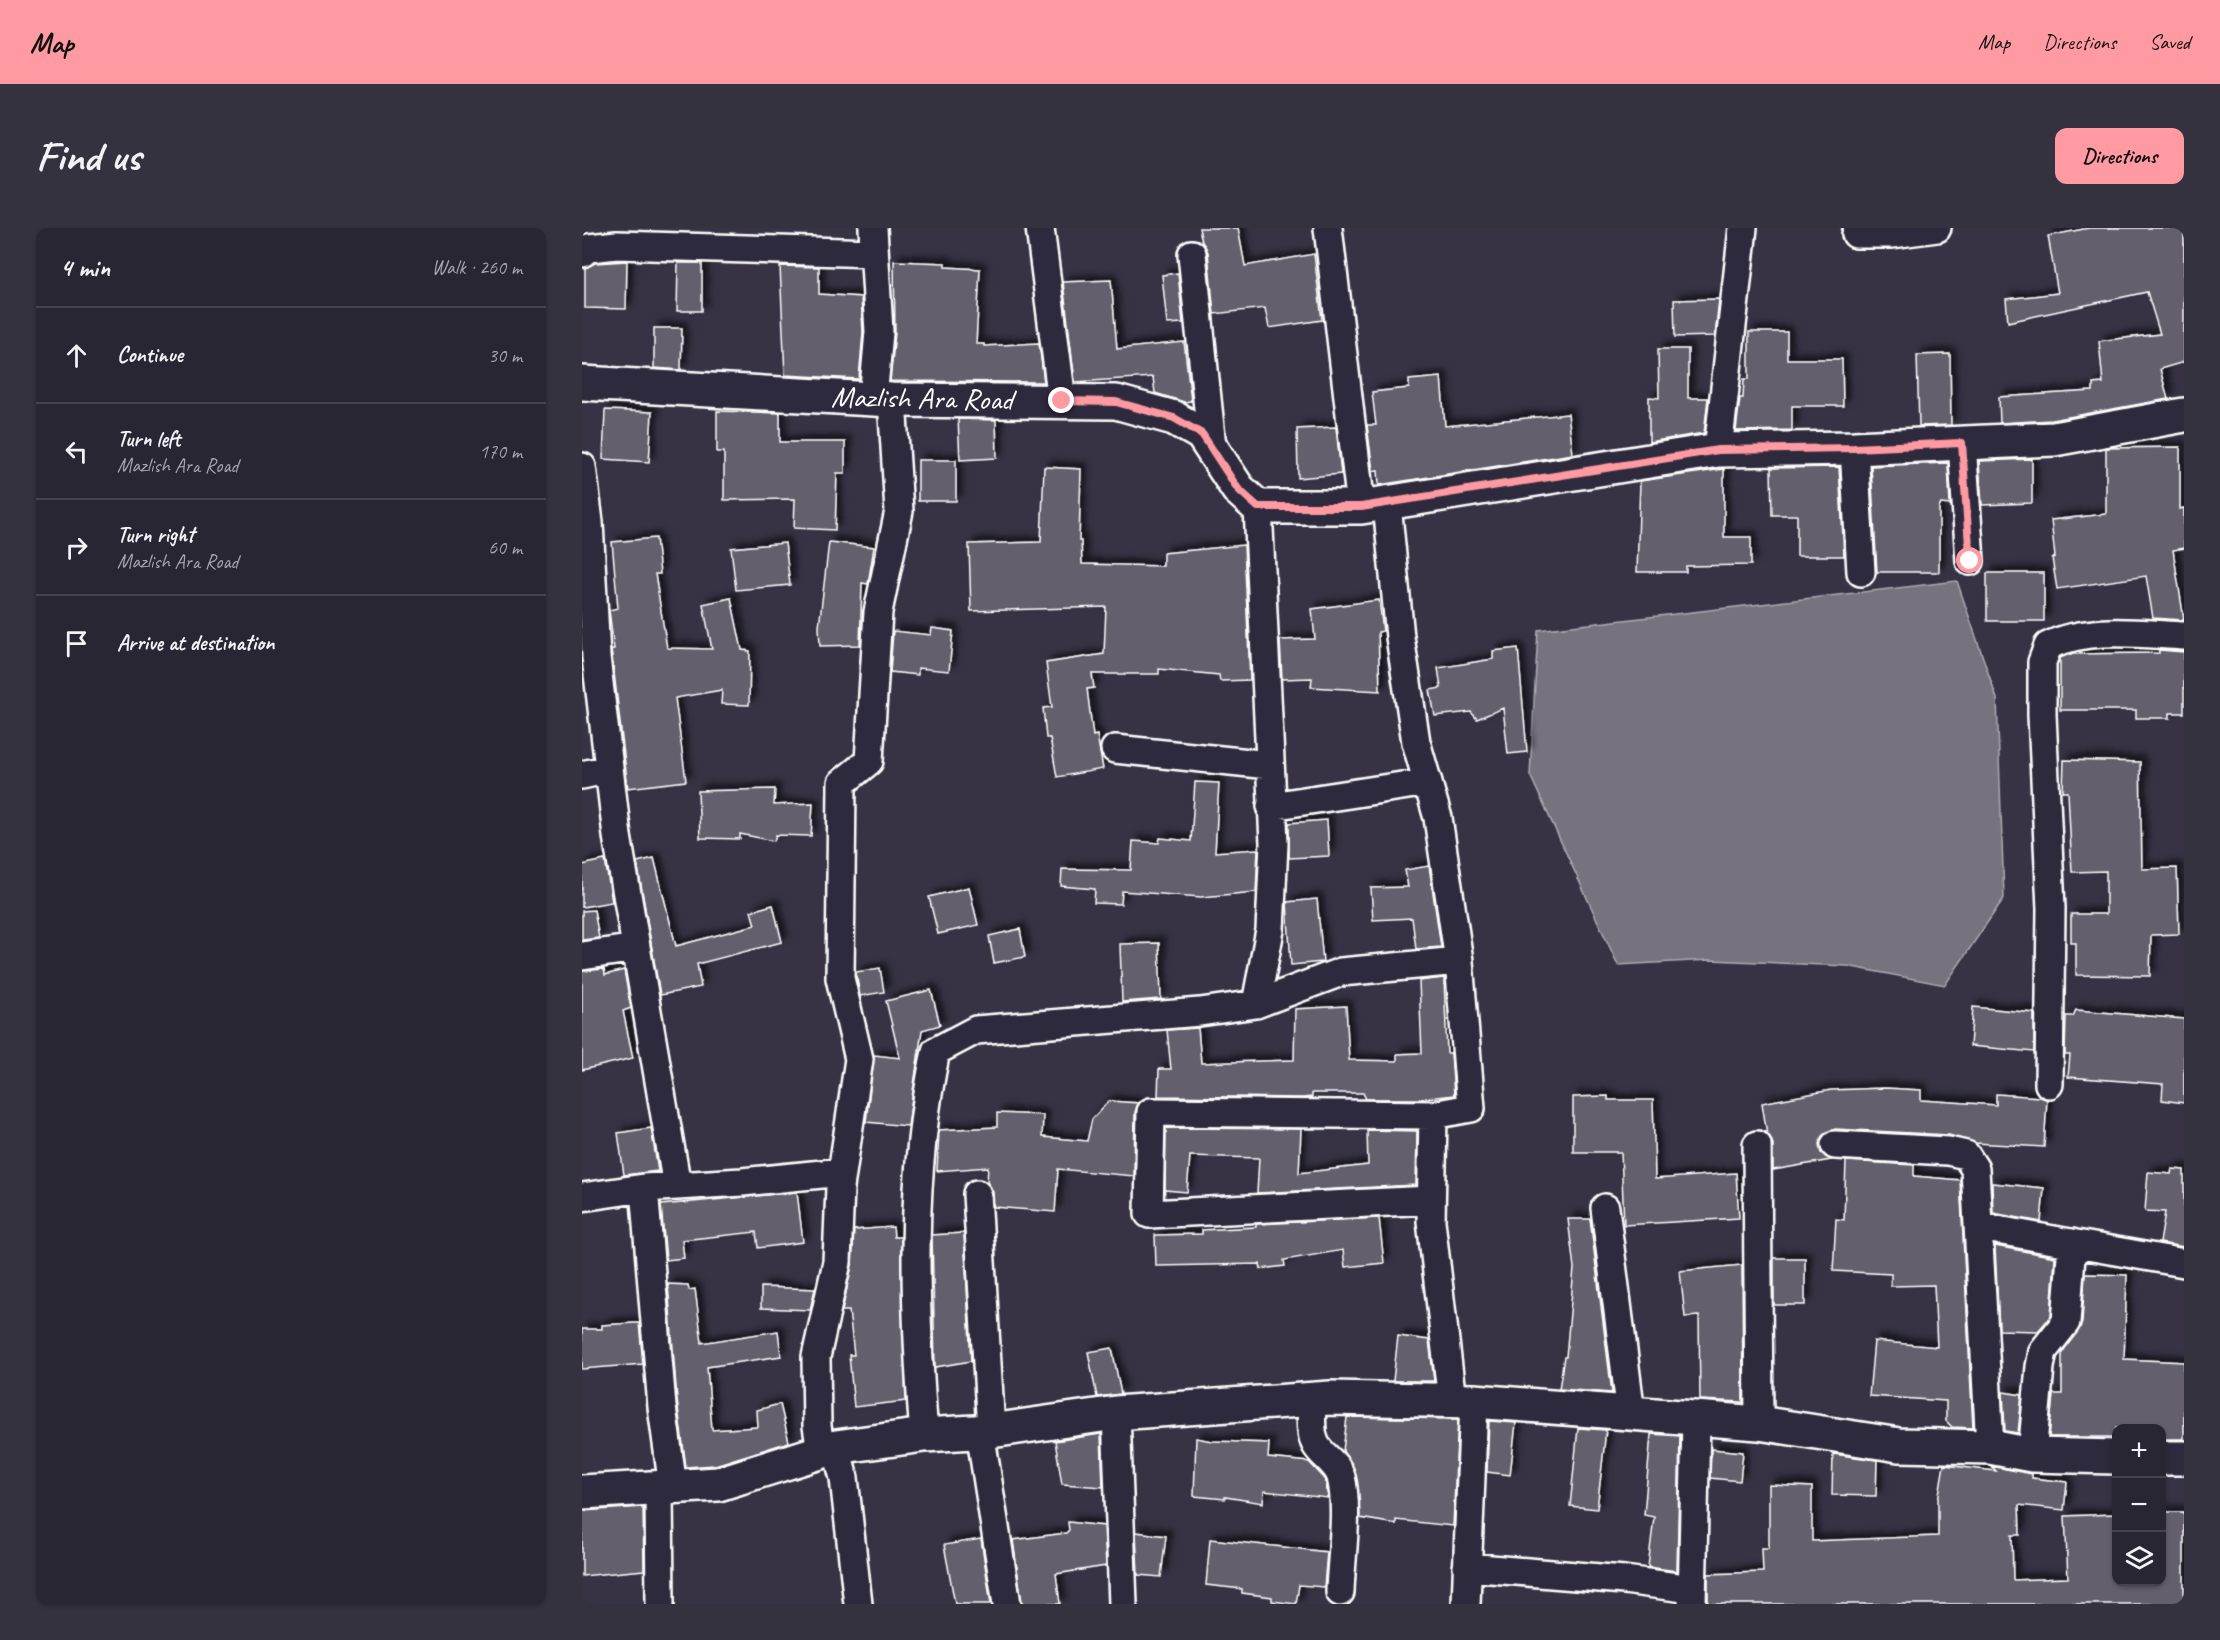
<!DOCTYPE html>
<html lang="en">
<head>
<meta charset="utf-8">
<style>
	:root { --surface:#292634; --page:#353240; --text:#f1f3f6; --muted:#a5a5ac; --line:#45434f; --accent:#ff9aa2 }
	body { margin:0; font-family:Caveat,sans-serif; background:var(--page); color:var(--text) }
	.controls { position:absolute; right:18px; bottom:18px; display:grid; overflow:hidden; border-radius:12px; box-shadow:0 2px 4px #0004 }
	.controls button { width:54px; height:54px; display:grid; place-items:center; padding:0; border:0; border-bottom:2px solid var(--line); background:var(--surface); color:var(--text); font:30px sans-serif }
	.stop { position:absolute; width:18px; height:18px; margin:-14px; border:4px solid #ff9aa2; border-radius:50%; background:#fff }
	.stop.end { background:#ff9aa2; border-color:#fff; box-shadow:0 2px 6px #0008 }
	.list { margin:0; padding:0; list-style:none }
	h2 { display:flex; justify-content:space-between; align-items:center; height:78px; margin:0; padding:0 24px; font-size:26px }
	h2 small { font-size:20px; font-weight:400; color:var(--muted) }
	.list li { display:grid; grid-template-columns:39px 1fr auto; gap:18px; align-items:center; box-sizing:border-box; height:96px; padding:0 24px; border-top:2px solid var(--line) }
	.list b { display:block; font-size:22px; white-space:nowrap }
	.list p { margin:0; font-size:20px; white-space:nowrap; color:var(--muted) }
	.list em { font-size:20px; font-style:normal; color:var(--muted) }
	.icon { flex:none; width:33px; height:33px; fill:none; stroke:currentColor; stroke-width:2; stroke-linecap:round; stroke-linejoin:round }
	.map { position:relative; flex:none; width:1602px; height:1376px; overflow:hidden; border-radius:12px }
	header { display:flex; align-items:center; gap:36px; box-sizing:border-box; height:84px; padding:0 30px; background:var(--accent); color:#111 }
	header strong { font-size:28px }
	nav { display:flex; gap:33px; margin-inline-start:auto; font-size:21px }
	.intro { display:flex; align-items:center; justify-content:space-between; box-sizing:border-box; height:144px; padding:0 36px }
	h1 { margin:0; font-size:42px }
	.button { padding:15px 27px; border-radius:12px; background:var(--accent); color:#111; font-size:21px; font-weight:700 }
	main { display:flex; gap:36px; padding:0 36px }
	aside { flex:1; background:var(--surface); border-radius:12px; box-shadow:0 2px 4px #0004 }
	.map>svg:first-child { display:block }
	.water { fill:#76737f; stroke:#adabb2; stroke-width:1.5 }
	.building { fill:#635f6d; stroke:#fff; stroke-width:1.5; filter:url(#shadow) }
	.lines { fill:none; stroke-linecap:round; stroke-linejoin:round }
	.minor-casing { stroke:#fff; stroke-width:32 }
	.tertiary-casing { stroke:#fff; stroke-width:38 }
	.minor { stroke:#2f2a3d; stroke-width:27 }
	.tertiary { stroke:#2f2a3d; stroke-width:33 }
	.route { stroke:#ff9aa2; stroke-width:8 }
	.labels { text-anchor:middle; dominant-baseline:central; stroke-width:4.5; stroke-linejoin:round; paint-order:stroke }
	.street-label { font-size:30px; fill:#fff; stroke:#2f2a3d }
</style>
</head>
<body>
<header>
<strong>Map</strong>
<nav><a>Map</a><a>Directions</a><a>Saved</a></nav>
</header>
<div class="intro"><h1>Find us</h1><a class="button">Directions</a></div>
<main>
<aside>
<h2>4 min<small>Walk · 260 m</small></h2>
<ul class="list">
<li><svg class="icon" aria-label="ahead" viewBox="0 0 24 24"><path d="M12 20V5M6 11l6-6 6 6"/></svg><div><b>Continue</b></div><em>30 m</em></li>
<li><svg class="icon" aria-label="left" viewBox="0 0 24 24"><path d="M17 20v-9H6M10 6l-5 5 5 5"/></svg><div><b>Turn left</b><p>Mazlish Ara Road</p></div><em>170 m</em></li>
<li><svg class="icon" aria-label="right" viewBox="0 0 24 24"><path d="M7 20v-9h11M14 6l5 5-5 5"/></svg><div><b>Turn right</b><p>Mazlish Ara Road</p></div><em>60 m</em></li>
<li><svg class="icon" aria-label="arrive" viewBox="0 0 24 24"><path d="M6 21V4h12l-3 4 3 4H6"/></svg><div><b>Arrive at destination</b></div></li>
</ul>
</aside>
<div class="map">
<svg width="1602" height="1376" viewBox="0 0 1602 1376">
	<defs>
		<filter id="shadow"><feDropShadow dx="5.5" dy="-5.5" stdDeviation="3" flood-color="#0009"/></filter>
	</defs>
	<rect width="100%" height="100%" fill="#373345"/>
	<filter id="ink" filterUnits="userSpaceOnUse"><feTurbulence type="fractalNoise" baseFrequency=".0167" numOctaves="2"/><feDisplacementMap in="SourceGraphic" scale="12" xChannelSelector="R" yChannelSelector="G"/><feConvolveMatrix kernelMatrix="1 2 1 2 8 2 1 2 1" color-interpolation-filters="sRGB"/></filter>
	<g filter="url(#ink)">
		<path class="water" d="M 1375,353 L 1415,471 L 1422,670 L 1363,757 L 1265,738 L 1128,732 L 1036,737 L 948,547 L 956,402 Z"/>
		<path class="building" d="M 617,0 L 656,0 L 663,38 L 732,26 L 740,92 L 687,100 L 683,80 L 632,86 L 626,24 L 620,14 Z
			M 1507,0 L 1602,0 L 1602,134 L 1578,141 L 1586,171 L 1470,192 L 1418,195 L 1417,169 L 1511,163 L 1511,156 L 1521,155 L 1517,113 L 1578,106 L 1565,64 L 1426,94 L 1424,71 L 1476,65 L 1466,8 Z
			M 45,33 L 44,81 L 3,80 L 3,40 L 13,35 Z
			M 312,33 L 363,35 L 363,39 L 398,41 L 394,116 L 402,116 L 402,118 L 457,115 L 462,154 L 308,153 L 313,105 Z
			M 96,35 L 120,35 L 120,83 L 95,83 Z
			M 198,38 L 237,39 L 237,66 L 279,69 L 281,104 L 277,151 L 203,147 Z
			M 596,45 L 601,95 L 585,96 L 580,47 Z
			M 529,52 L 535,121 L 602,114 L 609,173 L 602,174 L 573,165 L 571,149 L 493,154 L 481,54 Z
			M 1137,71 L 1133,108 L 1093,109 L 1092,72 Z
			M 72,100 L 100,100 L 99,142 L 72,140 Z
			M 1167,104 L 1205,104 L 1205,131 L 1260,131 L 1261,178 L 1210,178 L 1210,202 L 1154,203 L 1158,170 L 1161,170 L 1162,151 L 1167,151 Z
			M 1076,121 L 1106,121 L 1106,170 L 1126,170 L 1122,205 L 1067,214 L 1067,169 L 1077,170 Z
			M 1368,126 L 1369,197 L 1337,198 L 1335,127 Z
			M 859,149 L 863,198 L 986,186 L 991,226 L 797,257 L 796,242 L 791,243 L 785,197 L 794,197 L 790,164 L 827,160 L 827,152 Z
			M 23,182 L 70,184 L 67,234 L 21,231 Z
			M 135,183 L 198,185 L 198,214 L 263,214 L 263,245 L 255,245 L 253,302 L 212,300 L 213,271 L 142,272 L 142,224 L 135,224 Z
			M 376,191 L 414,192 L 415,230 L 378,232 Z
			M 754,199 L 759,246 L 716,250 L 715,201 Z
			M 1598,219 L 1598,281 L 1602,280 L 1602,320 L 1591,322 L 1602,392 L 1571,390 L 1564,348 L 1475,361 L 1470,330 L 1473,329 L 1469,292 L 1524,286 L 1524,220 Z
			M 1450,231 L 1450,275 L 1400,277 L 1397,233 Z
			M 336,232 L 374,232 L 374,273 L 336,273 Z
			M 1366,235 L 1368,277 L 1359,276 L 1357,280 L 1357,344 L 1295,344 L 1289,238 Z
			M 462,239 L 499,241 L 497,313 L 499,313 L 500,336 L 581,338 L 581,325 L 662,317 L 668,452 L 638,453 L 637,447 L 577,441 L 577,446 L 510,446 L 512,460 L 505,461 L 511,508 L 515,507 L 521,541 L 475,549 L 468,510 L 464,510 L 461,480 L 470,479 L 464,435 L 522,426 L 524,379 L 389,383 L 387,316 L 459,314 Z
			M 1257,239 L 1262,328 L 1215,328 L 1215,287 L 1190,287 L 1189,240 Z
			M 1142,241 L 1142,309 L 1169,309 L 1169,337 L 1104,338 L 1104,344 L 1055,344 L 1058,253 Z
			M 74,310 L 78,346 L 73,346 L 85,420 L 130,421 L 121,376 L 149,370 L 160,422 L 168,423 L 167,477 L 139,476 L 140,462 L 93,470 L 104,553 L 46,560 L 30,428 L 29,421 L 32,421 L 27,382 L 36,380 L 30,314 Z
			M 247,314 L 292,319 L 286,356 L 280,355 L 278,417 L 238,418 L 237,399 Z
			M 203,315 L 208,357 L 154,362 L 149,320 Z
			M 1405,345 L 1462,345 L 1462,393 L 1405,393 Z
			M 797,372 L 801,403 L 796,404 L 798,463 L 729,459 L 730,450 L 700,451 L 698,412 L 733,411 L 730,381 Z
			M 350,400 L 371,403 L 367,443 L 336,440 L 336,447 L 308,444 L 311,403 L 349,407 Z
			M 936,420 L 945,524 L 926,526 L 921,480 L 895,491 L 889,484 L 853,488 L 848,462 L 859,460 L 856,440 L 911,431 L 911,423 Z
			M 1577,422 L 1602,424 L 1602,485 L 1588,485 L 1588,490 L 1554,490 L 1554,482 L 1478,482 L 1478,430 L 1488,426 L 1577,425 Z
			M 1482,532 L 1558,534 L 1560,641 L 1595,640 L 1597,706 L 1569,707 L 1568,748 L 1494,747 L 1494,715 L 1489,715 L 1489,686 L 1524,686 L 1524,643 L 1490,644 L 1486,564 L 1481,564 Z
			M 613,554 L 637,555 L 633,624 L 676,621 L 674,664 L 619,669 L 540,663 L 539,676 L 512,675 L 513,661 L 479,658 L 480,641 L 549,642 L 551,613 L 577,615 L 578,610 L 609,613 Z
			M 193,561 L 192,577 L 231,575 L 229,608 L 194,607 L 192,613 L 158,606 L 158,611 L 118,610 L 116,563 Z
			M 745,592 L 747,628 L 707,630 L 707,595 Z
			M 72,630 L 94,718 L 173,697 L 169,683 L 191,677 L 200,714 L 115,736 L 119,759 L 78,767 L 55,634 Z
			M 23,632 L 30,674 L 0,679 L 0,637 Z
			M 847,638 L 859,719 L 834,721 L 830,690 L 791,692 L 789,660 L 826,659 L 823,642 Z
			M 387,659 L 396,697 L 356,706 L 347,669 Z
			M 735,671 L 741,734 L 709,737 L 705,674 Z
			M 12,682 L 17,710 L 0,712 L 0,683 Z
			M 438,701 L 443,729 L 412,735 L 407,708 Z
			M 577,715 L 579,771 L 540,774 L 538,716 Z
			M 298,740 L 302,764 L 278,768 L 274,744 Z
			M 22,741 L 23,747 L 42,742 L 49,780 L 41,783 L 51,830 L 0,842 L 0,743 Z
			M 862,750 L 865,825 L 869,825 L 872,867 L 836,871 L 784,871 L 781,865 L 730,865 L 730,869 L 720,870 L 576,868 L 577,841 L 589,841 L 585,802 L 616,800 L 619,835 L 712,832 L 713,781 L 764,778 L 767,832 L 815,833 L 815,826 L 840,825 L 837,753 Z
			M 349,762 L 358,797 L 340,802 L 326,898 L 284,894 L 292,827 L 318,830 L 304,773 Z
			M 1391,779 L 1452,785 L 1452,824 L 1388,818 Z
			M 1494,782 L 1602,791 L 1602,875 L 1580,872 L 1581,856 L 1486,849 L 1488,827 L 1483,827 L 1484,788 L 1491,788 Z
			M 1303,860 L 1339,862 L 1339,872 L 1414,877 L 1414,866 L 1458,869 L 1465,871 L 1462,919 L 1393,915 L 1367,907 L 1253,901 L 1240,908 L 1237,916 L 1239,925 L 1249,932 L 1191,942 L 1191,916 L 1185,906 L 1180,875 L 1249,862 Z
			M 1026,868 L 1026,872 L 1071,872 L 1073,951 L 1154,945 L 1157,990 L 1042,997 L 1039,924 L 991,924 L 991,869 Z
			M 527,873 L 557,875 L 553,884 L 552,948 L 476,941 L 473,984 L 412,979 L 411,964 L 405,954 L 406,939 L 355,943 L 357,902 L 415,899 L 415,885 L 461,887 L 460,909 L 505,913 L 510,891 Z
			M 69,900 L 76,943 L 42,947 L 36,905 Z
			M 584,900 L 719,901 L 717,945 L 786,937 L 785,902 L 835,903 L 834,957 L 675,965 L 677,930 L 608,928 L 605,964 L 583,962 Z
			M 1264,933 L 1332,937 L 1332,948 L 1378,952 L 1391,1200 L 1370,1199 L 1364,1193 L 1364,1173 L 1287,1168 L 1292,1113 L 1355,1119 L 1352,1057 L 1309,1058 L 1309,1046 L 1251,1043 L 1254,991 L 1262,992 Z
			M 1590,941 L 1602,942 L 1602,1019 L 1578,1015 L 1583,984 L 1563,983 L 1566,944 L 1589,946 Z
			M 1410,955 L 1462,960 L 1459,994 L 1411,985 Z
			M 215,964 L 221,1014 L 176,1020 L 174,1004 L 100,1012 L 102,1030 L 84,1032 L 79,977 Z
			M 797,990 L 802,1035 L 763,1039 L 761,1022 L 702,1032 L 703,1038 L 679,1041 L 678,1036 L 574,1038 L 573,1007 L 620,1006 L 620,1002 L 674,999 L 674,996 Z
			M 986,991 L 1008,991 L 1030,1165 L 977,1161 L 982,1129 L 984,1129 L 992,1040 Z
			M 311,999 L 312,1009 L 319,1009 L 324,1173 L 272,1179 L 267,1127 L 272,1127 L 267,1083 L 260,1083 L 270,1037 L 272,1002 Z
			M 382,1005 L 389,1133 L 353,1139 L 350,1007 Z
			M 1413,1018 L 1473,1029 L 1469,1088 L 1456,1103 L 1417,1102 Z
			M 1192,1030 L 1223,1030 L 1223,1077 L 1192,1077 Z
			M 1160,1037 L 1161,1174 L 1118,1172 L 1117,1088 L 1103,1089 L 1098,1043 Z
			M 1503,1046 L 1545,1047 L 1542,1131 L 1602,1134 L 1602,1211 L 1580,1211 L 1580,1200 L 1534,1200 L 1534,1209 L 1467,1209 L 1471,1166 L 1480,1166 L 1480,1125 L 1500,1095 Z
			M 86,1056 L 106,1057 L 107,1062 L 113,1061 L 120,1115 L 196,1103 L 199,1128 L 125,1139 L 130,1202 L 176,1199 L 175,1182 L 198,1176 L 207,1214 L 133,1237 L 104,1239 L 95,1172 Z
			M 179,1059 L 233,1061 L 228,1082 L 179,1080 Z
			M 52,1095 L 57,1095 L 61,1136 L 0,1141 L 0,1101 L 20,1101 L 20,1097 Z
			M 816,1108 L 847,1112 L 852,1153 L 811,1153 Z
			M 530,1120 L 539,1166 L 515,1169 L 506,1124 Z
			M 1421,1164 L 1440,1167 L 1436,1205 L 1423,1203 Z
			M 765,1189 L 876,1191 L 871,1298 L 814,1292 L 814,1296 L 778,1290 L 774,1246 L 761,1223 Z
			M 907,1193 L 934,1195 L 928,1247 L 905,1244 Z
			M 996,1200 L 1024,1202 L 1015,1281 L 988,1278 Z
			M 519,1206 L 521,1259 L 480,1256 L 473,1213 Z
			M 1069,1206 L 1098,1208 L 1095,1343 L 1066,1339 L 1072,1289 L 1062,1287 Z
			M 614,1210 L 630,1213 L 687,1215 L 686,1230 L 727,1234 L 743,1251 L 746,1270 L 682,1263 L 681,1275 L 643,1269 L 643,1271 L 612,1268 Z
			M 1129,1221 L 1161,1224 L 1158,1253 L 1128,1250 Z
			M 1251,1226 L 1295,1232 L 1294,1268 L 1250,1267 Z
			M 1362,1237 L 1414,1243 L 1409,1238 L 1450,1246 L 1450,1250 L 1485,1254 L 1482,1282 L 1437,1277 L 1438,1307 L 1430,1307 L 1431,1352 L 1486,1350 L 1483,1288 L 1534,1286 L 1534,1353 L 1580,1353 L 1580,1284 L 1602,1284 L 1602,1376 L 1126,1376 L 1126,1346 L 1181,1344 L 1180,1320 L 1187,1320 L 1187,1257 L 1230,1259 L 1230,1313 L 1356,1308 L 1356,1272 Z
			M 61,1279 L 62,1342 L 0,1348 L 0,1283 Z
			M 486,1294 L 522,1298 L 524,1338 L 474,1346 L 478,1376 L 440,1376 L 431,1312 L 484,1305 L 487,1302 Z
			M 554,1304 L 584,1308 L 579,1349 L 556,1347 Z
			M 399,1311 L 409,1376 L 373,1376 L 362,1317 Z
			M 628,1311 L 745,1324 L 742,1359 L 717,1357 L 714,1376 L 690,1373 L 690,1369 L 660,1365 L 660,1361 L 624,1357 Z"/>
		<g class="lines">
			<g class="minor-casing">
				<path id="minor" d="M 291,0 L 297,104 L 291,171
					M 458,0 L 480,173
					M 746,0 L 779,279
					M 1274,6 L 1310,6 L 1355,0
					M 0,25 L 7,20 L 35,17 L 292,25
					M 610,26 L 630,219
					M 1380,215 L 1388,333
					M 1272,220 L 1279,344
					M 1136,222 L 1161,0
					M 0,239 L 7,294 L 14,429 L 35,608 L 95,958
					M 805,276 L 818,409 L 834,514 L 856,590 L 877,733 L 889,880 L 851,887 L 849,993 L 870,1173
					M 533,521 L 687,537
					M 0,547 L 27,541
					M 689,578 L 846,554
					M 0,728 L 54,720
					M 674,776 L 688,702 L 692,615 L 676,279
					M 1467,856 L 1469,680 L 1460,487 L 1460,434 L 1466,418 C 1506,398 1558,406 1602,408
					M 1175,917 L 1177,1195
					M 1253,917 L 1366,923 L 1384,927 L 1393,941 L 1408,1219
					M 395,966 L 409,1203
					M 0,969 L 62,960
					M 849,972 L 567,986 L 569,884 L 851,887
					M 1023,980 L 1049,1186
					M 1398,999 L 1602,1035
					M 730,1171 C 730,1185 727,1204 734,1217 C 740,1228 755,1235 759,1249 C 767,1282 759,1330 758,1364
					M 534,1185 L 541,1376
					M 398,1203 L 425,1376
					M 342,1207 C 332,1079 327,949 354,823 L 394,802 L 618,784 L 674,776 L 759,744 L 877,733
					M 254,1219 L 262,1250 L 276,1376
					M 239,1224 L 235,1198 L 234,1129 L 255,1034 L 258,959 L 277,831 L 258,750 L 260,555 L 287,533 L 296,384 L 317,283 L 310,172
					M 1450,1227 L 1458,1139 L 1461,1123 L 1484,1094 L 1490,1015
					M 91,1259 L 80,1179 L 62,960 L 160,954 L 260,944
					M 77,1260 L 78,1376
					M 885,1339 L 1042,1352 L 1110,1361
					M 884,1376 L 892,1173
					M 1110,1376 L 1114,1192"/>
			</g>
			<g class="tertiary-casing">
				<path id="tertiary" d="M 0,155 L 310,172 L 534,174 L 592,190 L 620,206 L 656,261 L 676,279 L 779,279 L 1136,222 L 1272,220 L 1472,211 L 1602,187
					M 1580,1230 L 1602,1230
					M 0,1264 L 136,1256 L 254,1219 L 342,1207 L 409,1203 L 534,1185 L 748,1170 L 892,1173 L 1177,1195 L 1317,1217 L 1408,1219 L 1450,1227 L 1534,1229"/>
			</g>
			<use href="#minor" class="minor"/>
			<use href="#tertiary" class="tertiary"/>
		</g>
	</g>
	<g class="lines" filter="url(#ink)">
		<path class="route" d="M 480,173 L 534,174 L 592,190 L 620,206 L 656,261 L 676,279 L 779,279 L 1136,222 L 1272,220 L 1380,215 L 1388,333"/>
	</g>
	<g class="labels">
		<g class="street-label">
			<text transform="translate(340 170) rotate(1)">Mazlish Ara Road</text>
		</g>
	</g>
</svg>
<div class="controls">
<button>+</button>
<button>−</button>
<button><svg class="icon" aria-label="layers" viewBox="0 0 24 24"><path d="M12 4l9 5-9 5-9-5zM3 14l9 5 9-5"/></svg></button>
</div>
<div class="stop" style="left:1388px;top:333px"></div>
<div class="stop end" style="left:480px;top:173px"></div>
</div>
</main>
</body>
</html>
